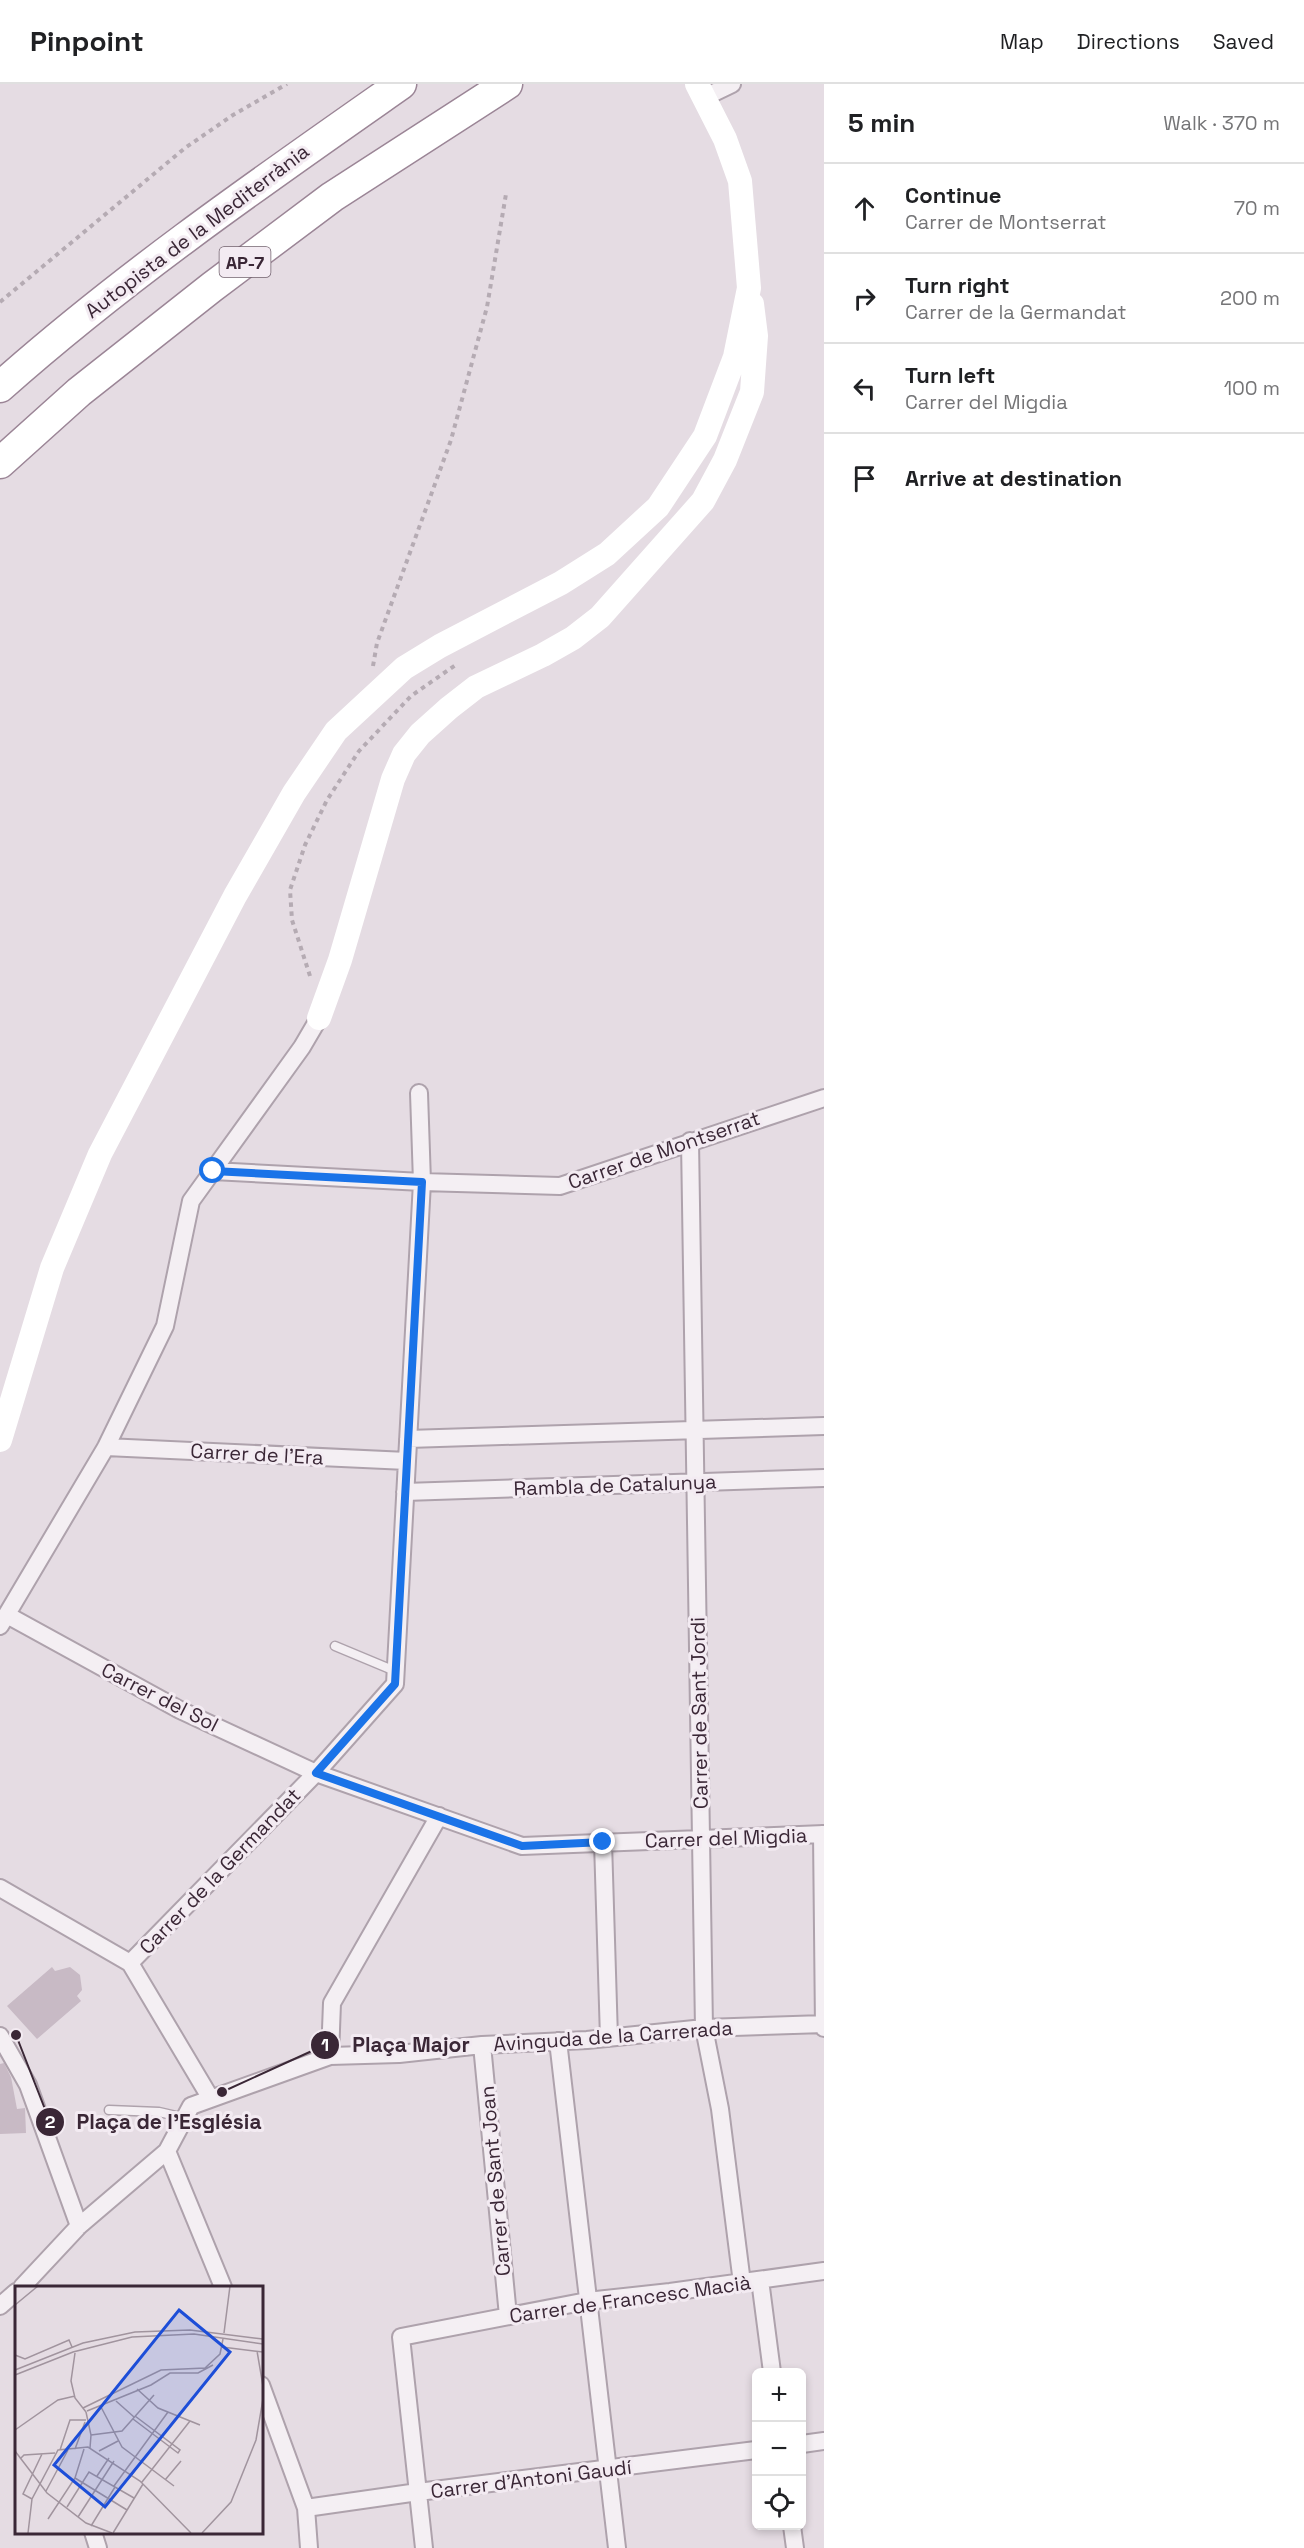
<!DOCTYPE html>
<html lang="en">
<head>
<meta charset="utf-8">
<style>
	:root { --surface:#fff; --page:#f2f2f2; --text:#202124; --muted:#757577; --line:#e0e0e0 }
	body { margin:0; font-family:"Space Grotesk",sans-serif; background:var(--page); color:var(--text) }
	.controls { position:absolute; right:18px; bottom:18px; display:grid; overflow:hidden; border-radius:9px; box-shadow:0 3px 9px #0003 }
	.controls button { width:54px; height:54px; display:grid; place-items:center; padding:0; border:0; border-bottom:2px solid var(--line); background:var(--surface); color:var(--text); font:30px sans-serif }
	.stop { position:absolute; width:18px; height:18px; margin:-14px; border:4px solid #1a73e8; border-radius:50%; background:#fff }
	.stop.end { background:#1a73e8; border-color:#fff; box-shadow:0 2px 6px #0008 }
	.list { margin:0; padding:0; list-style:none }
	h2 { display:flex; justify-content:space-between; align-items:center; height:78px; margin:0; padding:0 24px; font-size:26px }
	h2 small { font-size:20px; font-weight:400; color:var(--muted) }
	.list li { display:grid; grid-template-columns:39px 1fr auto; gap:18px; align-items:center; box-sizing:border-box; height:90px; padding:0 24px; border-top:2px solid var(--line) }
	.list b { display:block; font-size:22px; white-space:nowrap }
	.list p { margin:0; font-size:20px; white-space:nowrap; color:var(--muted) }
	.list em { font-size:20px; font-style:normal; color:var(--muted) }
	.icon { flex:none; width:33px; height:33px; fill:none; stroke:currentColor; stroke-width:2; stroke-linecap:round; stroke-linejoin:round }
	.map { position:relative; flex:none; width:824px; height:2464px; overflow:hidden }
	header { display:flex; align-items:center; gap:36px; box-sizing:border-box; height:84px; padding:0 30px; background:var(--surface); border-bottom:2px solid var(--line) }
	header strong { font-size:28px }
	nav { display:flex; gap:33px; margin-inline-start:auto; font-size:21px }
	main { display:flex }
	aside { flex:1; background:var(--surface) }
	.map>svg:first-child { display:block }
	.building { fill:#c8bac5 }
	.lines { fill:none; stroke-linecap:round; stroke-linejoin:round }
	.lane-casing { stroke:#aea2ac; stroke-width:11 }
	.street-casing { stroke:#aea2ac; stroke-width:20 }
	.highway-casing { stroke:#9b8596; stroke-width:33 }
	.path { stroke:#b5abb3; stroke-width:4; stroke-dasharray:4.5 4.5; stroke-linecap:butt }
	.lane { stroke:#f4eff3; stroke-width:8 }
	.street { stroke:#f4eff3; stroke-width:16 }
	.secondary { stroke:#fff; stroke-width:24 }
	.highway { stroke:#fff; stroke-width:30 }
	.route { stroke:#1a73e8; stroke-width:8 }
	.labels { text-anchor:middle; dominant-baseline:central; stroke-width:6; stroke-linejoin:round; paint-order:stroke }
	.shield { fill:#f3ebf2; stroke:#72626e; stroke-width:1.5 }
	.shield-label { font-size:18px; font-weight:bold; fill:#3a2736 }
	.street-label { font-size:20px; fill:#3a2736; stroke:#f3ebf2 }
	.inset-road { fill:none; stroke:#a1949e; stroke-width:1.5 }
	.view { fill:#1d4ed8; fill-opacity:0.15; stroke:#1d4ed8; stroke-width:3 }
	.inset-edge { fill:none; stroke:#3a2736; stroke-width:3 }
	.leader { fill:none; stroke:#3a2736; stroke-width:2 }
	.callout-dot { fill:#3a2736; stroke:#f3ebf2; stroke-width:2 }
	.mark-label { font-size:18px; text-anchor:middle; font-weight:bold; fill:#fff }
	.callout-label { font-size:21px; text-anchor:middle; font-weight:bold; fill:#3a2736; stroke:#f3ebf2; stroke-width:6; stroke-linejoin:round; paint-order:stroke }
</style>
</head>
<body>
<header>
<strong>Pinpoint</strong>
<nav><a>Map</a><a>Directions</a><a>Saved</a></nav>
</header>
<main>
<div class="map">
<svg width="824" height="2464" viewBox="0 0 824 2464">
	<rect width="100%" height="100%" fill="#e5dce3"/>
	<path class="building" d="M 52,1883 L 55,1887 L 70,1883 L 80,1891 L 82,1906 L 77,1912 L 81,1917 L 37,1955 L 7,1922 Z
		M 4,1979 L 11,1993 L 17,2025 L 25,2024 L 26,2049 L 0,2050 L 0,1980 Z"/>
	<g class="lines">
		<g class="lane-casing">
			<path id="lane" d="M 335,1562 L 395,1587
				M 109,2026 L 159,2028 L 185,2034"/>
		</g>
		<g class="street-casing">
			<path id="street" d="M 705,13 L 732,0
				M 690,1057 L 704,1944 L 720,2025 L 742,2199
				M 213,1087 L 422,1098 L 560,1102 L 824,1014
				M 408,1355 L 824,1342
				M 106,1363 L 407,1377
				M 405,1408 L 824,1394
				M 7,1531 L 180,1626 L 316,1689 L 522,1762 L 824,1750
				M 0,1542 L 106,1363 L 165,1242 L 191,1117 L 302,963 L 319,934
				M 822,1750 L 824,1944
				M 603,1758 L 609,1954
				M 0,1804 L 130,1879 L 211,2015
				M 130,1879 L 316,1689 L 395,1600 L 422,1098 L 419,1009
				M 0,1952 L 28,2001 L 79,2142
				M 558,1957 L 617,2464
				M 482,1961 L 508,2232
				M 330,1972 L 332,1919 L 439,1732
				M 167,2067 L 223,2203
				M 760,2196 L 772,2288
				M 22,2203 L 79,2142 L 167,2067 L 191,2022 L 330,1972 L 399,1970 L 482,1961 L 587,1956 L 704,1944 L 824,1940
				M 0,2222 L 16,2208
				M 261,2301 L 306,2424 L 309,2464
				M 802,2360 L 824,2357
				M 306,2424 L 418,2408 L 756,2366
				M 792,2442 L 795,2464
				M 93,2448 L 98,2464
				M 424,2464 L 401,2253 L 587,2217 L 670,2208 L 824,2187"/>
		</g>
		<g class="highway-casing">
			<path id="highway" d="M 0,303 C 125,192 264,96 401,0
				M 0,379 L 79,308 L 212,203 L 332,113 L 507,0"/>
		</g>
		<path class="path" d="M 0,218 L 185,64 L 233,31 L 287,0
			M 373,582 L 377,559 L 451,356 L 487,223 L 506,110
			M 310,892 L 292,836 L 290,806 L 305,761 L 327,716 L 359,667 L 411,612 L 457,580"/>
		<use href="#lane" class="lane"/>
		<use href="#street" class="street"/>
		<path class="secondary" d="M 319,934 L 340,876 L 393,695 L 404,670 L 420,650 L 449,624 L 476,603 L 543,571 L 573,554 L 600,533 L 703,417 L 725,376 L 752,308 L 756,252 L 752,220
			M 0,1356 L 52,1184 L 100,1070 L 235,812 L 294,709 L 336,647 L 404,584 L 440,562 L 561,499 L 607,470 L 658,423 L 705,352 L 735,273 L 749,204 L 740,97 L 725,55 L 697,0"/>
		<use href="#highway" class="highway"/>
	</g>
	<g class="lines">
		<path class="route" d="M 213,1087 L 422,1098 L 395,1600 L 316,1689 L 522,1762 L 603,1758"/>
	</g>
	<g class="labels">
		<rect class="shield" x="219.5" y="163" width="51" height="30" rx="4.5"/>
		<g class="shield-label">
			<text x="245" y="178">AP-7</text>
		</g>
		<g class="street-label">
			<text transform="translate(197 147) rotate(-37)">Autopista de la Mediterrània</text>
			<text transform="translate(664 1066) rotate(-19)">Carrer de Montserrat</text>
			<text transform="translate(257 1370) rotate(3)">Carrer de l'Era</text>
			<text transform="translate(615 1401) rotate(-2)">Rambla de Catalunya</text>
			<text transform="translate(160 1613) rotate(27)">Carrer del Sol</text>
			<text transform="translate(699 1629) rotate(-91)">Carrer de Sant Jordi</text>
			<text transform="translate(726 1754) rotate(-2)">Carrer del Migdia</text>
			<text transform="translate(220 1787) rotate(-46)">Carrer de la Germandat</text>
			<text transform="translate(613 1952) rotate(-4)">Avinguda de la Carrerada</text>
			<text transform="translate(495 2097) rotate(-95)">Carrer de Sant Joan</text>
			<text transform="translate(630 2215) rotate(-8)">Carrer de Francesc Macià</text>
			<text transform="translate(531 2395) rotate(-7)">Carrer d'Antoni Gaudí</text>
		</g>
	</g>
	<g transform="translate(15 2202)">
		<rect width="248" height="248" fill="#e5dce3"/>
		<path class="inset-road" d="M 0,19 L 23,0M 209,47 L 215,0M 207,61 L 248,66M 242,65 L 248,100M 60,67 L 56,95 L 60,112 L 71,126M 0,69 L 10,73 L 54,54 L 57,61M 0,84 L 68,57 L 120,46 L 175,44 L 248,53M 0,89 L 58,66 L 117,51 L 179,48 L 248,58M 122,103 L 143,122 L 185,139M 101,115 L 119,131M 86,121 L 107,161 L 159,200M 68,122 L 146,84 L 190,82 L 205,68 L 208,53M 72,125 L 136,99 L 155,87 L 183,87 L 198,79M 71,126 L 76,149 L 75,162M 118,133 L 163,167 L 165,164 L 120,130M 0,144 L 43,114 L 60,110M 76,149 L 107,145 L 139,109M 60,163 L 70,136M 45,164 L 55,134 L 71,134M 0,165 L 32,207 L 71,237 L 97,247M 84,165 L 103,155M 5,173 L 9,169 L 40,167M 82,190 L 94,172M 60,192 L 112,224M 114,192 L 126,176M 150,194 L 166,175M 127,196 L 175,135M 99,200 L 153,126M 31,205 L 53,164M 17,213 L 8,208 L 27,168M 52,221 L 74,186 L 119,212M 63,231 L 99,175M 33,233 L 60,192 L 69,163M 76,240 L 100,201M 13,247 L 17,213 L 43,164 L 73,161 L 125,195 L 176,247M 98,247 L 128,198M 187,247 L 216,216 L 241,154 L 248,113"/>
		<path class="view" d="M 164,24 L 215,66 L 90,221 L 39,179 Z"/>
		<rect width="248" height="248" class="inset-edge"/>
	</g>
	<path class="leader" d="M222 2008L325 1961M16 1951L50 2038"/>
	<g class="callout-dot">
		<circle cx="222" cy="2008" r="6"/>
		<circle cx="16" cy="1951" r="6"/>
		<circle cx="325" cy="1961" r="15"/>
		<circle cx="50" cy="2038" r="15"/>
	</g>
	<g class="mark-label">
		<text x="325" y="1967">1</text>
		<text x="50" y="2044">2</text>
	</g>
	<g class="callout-label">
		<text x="411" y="1968">Plaça Major</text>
		<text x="169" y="2045">Plaça de l'Església</text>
	</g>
</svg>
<div class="controls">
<button>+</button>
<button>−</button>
<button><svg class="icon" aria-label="locate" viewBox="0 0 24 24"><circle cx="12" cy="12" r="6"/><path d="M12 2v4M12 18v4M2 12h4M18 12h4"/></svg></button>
</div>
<div class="stop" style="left:213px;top:1087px"></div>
<div class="stop end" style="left:603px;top:1758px"></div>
</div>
<aside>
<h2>5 min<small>Walk · 370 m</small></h2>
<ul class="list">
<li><svg class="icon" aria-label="ahead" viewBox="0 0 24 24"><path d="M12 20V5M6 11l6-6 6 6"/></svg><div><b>Continue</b><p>Carrer de Montserrat</p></div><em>70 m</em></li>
<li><svg class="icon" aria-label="right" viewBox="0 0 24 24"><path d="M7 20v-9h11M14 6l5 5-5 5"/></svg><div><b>Turn right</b><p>Carrer de la Germandat</p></div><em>200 m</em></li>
<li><svg class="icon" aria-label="left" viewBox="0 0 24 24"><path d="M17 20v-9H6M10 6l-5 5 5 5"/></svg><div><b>Turn left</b><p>Carrer del Migdia</p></div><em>100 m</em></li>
<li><svg class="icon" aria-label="arrive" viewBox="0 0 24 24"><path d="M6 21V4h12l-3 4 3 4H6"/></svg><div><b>Arrive at destination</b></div></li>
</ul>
</aside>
</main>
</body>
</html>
